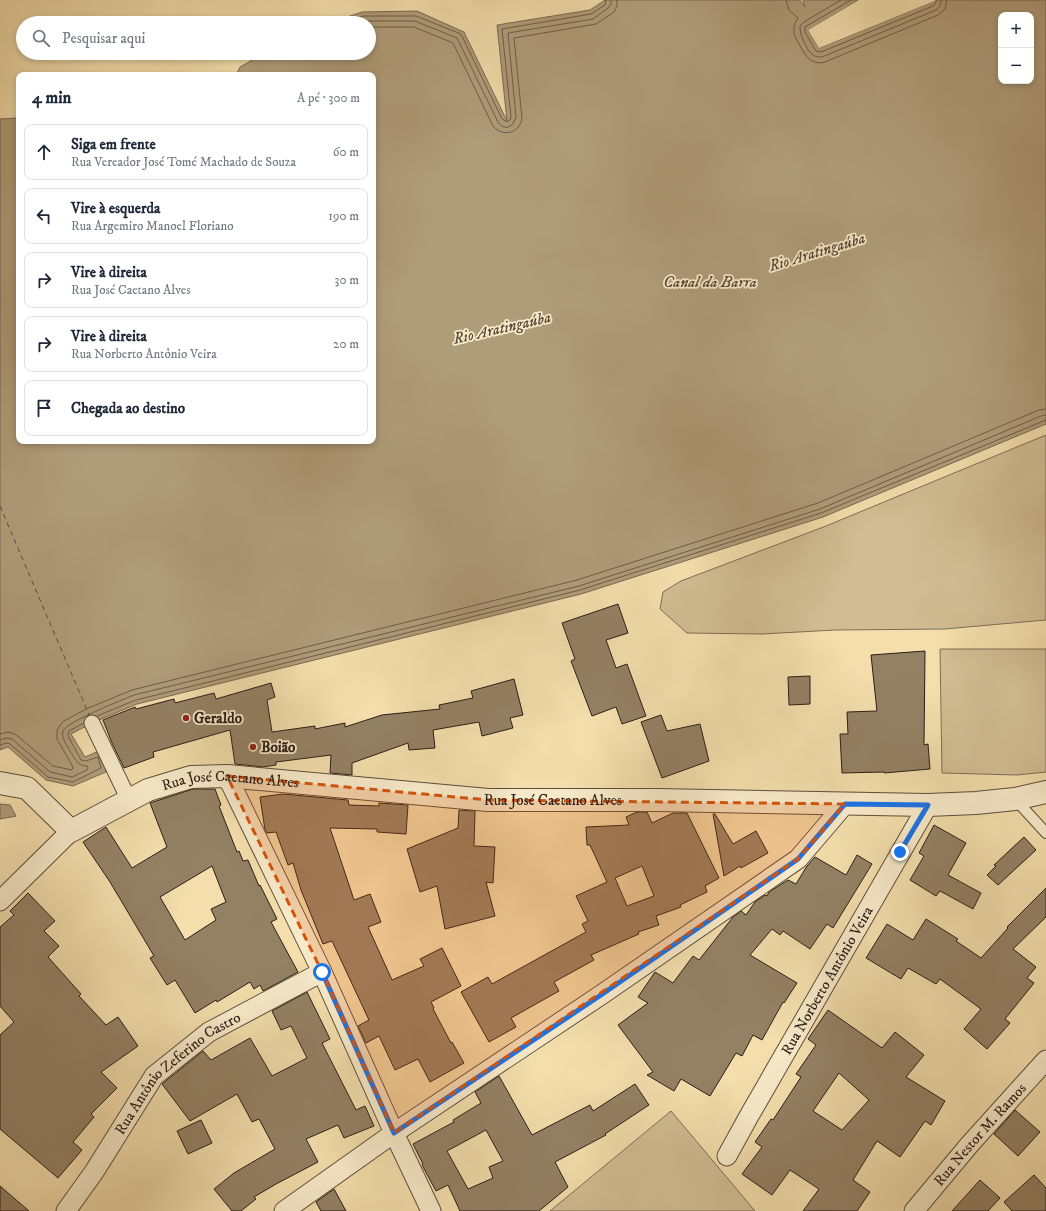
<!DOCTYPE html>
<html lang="pt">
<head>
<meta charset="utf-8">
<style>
	:root { --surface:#fff; --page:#f6f6f7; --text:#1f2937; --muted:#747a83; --line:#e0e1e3 }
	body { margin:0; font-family:"IM FELL DW Pica",serif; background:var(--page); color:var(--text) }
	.controls { position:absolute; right:12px; top:12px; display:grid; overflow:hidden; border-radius:8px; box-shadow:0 2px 6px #0003 }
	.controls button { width:36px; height:36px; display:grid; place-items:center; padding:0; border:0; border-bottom:1px solid var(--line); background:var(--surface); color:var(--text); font:20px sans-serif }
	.stop { position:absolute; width:12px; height:12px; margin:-9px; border:3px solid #1a73e8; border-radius:50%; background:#fff }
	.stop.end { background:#1a73e8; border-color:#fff; box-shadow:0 1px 4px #0008 }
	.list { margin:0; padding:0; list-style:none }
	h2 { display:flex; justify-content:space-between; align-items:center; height:52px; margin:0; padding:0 16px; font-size:17px }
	h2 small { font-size:13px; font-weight:400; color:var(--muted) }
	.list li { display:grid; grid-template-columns:26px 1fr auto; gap:12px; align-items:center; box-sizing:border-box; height:56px; margin:0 8px 8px; padding:0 8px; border:1px solid var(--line); border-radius:8px }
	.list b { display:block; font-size:15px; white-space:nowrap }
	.list p { margin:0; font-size:13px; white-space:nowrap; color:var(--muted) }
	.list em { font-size:13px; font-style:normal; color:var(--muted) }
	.icon { flex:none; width:22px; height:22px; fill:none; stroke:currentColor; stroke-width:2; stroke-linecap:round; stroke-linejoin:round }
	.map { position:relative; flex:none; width:1046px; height:1211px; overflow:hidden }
	.search { position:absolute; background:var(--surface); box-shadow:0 2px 6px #0003; left:16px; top:16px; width:360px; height:44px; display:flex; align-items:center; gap:10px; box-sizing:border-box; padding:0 14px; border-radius:22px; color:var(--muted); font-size:15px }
	.panel { position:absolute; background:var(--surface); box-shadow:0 2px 6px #0003; left:16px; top:72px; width:360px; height:372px; border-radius:8px }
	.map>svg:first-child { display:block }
	.green { fill:#d1bd93; stroke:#7e6d55 }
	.water { fill:#af9c79; stroke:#7a6952; fill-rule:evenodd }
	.pier { fill:#f3deac }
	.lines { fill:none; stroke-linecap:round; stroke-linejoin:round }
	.shore { stroke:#6d5c48; stroke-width:1 }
	.ferry { stroke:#594939; stroke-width:1; stroke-dasharray:5 4; stroke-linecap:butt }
	.building { fill:#938164; stroke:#2b1d17; fill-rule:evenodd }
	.service-casing { stroke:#5d4d3c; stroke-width:12 }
	.pedestrian-casing { stroke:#5d4d3c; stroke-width:17 }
	.minor-casing { stroke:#5d4d3c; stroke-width:21 }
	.tertiary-casing { stroke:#5d4d3c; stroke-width:24 }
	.service { stroke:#f7eac9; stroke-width:10 }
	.pedestrian { stroke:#f7eac9; stroke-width:15 }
	.minor { stroke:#f7eac9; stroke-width:19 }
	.tertiary { stroke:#f7eac9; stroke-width:22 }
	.route { stroke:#1a73e8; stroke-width:5 }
	.marked { fill:#d5530d; fill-opacity:0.2; stroke:#d5530d; stroke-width:3; stroke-dasharray:8 5; stroke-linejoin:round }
	.poi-dot { fill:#8f2418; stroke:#f7eac9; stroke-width:1.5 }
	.labels { text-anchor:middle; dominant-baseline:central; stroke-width:3.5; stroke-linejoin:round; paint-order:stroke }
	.poi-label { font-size:15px; font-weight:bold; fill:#2b1d17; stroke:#f7eac9; text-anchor:start }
	.street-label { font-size:15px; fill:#2b1d17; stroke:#f7eac9 }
	.water-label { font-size:16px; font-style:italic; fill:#594939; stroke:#f7eac9 }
</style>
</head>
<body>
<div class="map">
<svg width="1046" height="1211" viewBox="0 0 1046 1211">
	<rect width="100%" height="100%" fill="#f3deac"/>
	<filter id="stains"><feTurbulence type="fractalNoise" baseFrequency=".005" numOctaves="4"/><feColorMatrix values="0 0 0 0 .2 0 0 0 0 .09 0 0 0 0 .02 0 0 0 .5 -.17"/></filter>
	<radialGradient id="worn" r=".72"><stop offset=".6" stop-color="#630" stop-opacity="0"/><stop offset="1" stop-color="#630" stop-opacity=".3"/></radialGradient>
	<path class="green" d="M 1046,435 L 1046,620 L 945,629 L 835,630 L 762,634 L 687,633 L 660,609 L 663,592 L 681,581 L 826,526 Z
		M 940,649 L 1046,649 L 1046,772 L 1017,775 L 942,773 Z
		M 671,1111 L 755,1211 L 550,1211 Z"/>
	<path class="water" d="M 605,0 L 800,0 L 805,7 L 803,0 L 859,0 L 808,30 L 819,48 L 937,0 L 1046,0 L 1046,424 L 823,517 L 581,594 L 137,704 L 92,723 L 71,734 L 85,757 L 101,750 L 106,772 L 73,786 L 46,780 L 8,747 L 0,750 L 0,119 L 19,118 L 19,441 L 373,441 L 373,75 L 236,75 L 240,67 L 265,53 L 369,53 L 369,23 L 330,23 L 362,12 L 417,11 L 464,32 L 507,121 L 497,25 L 590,10 ZM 1001,15 L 1031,15 L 1031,81 L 1001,81 Z
		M 0,804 L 10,805 L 16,816 L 0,819 Z"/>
	<path class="pier" d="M 859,0 L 861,0 L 860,2 L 811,30 L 819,46 L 931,0 L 937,0 L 819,48 L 808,30 Z"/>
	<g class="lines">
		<path class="shore" d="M 786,0 L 789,10 L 798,18 C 796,21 794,25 794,29 C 793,35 797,40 799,44 C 805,55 811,66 825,62 L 938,15 L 945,9 L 947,0
			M 841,0 L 804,22 L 800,26 C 799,33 807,51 813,55 C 816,57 819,57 822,57 L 936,10 L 940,6 L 941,0
			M 851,0 L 805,27 L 805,32 L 816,51 L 821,52 L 933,6 L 936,3 L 936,0
			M 342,23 L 363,16 L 416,16 L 461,34 L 502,119 L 507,122 L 510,120 L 511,117 L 502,29 L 591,14 L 605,5 L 606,0
			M 357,23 L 364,21 L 415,21 L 457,38 L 498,122 C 502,128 507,129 513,124 L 516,117 L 508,33 L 593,19 L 608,8 L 611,4 L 611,0
			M 369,27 L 414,27 L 453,43 L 493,126 C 503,138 520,133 522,118 L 514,38 L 596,24 L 614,12 L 617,6 L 617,0
			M 97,716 L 136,700 L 580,590 L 821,513 L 1046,420
			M 0,734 L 8,732 L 15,734 L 53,766 L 72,770 L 73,767 L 57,739 L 57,731 L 60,725 L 64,721 L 86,709 L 132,690 L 577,580 L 818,503 L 1039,410 L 1046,409
			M 0,740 L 7,738 L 12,739 L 50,772 L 72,777 L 87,770 L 88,768 L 87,766 C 77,766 75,758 70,751 C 67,745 61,738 63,731 C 66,722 122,700 134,695 L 579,586 L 820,509 L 1041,416 L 1046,415
			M 0,745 L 7,743 L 10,744 L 48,777 L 73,782 L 101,768 L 98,757 L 86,761 L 81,760 L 68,736 L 69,731 L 84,723"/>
		<path class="ferry" d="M 0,506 L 90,717"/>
	</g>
	<path class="building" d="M 618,604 L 628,633 L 606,640 L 616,668 L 627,664 L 646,716 L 622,724 L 616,707 L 592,716 L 571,661 L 575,659 L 562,623 Z
		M 925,651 L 924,745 L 928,744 L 930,769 L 884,773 L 884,772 L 842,773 L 840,734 L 848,734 L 847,712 L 877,711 L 871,655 Z
		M 810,676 L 810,704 L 789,705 L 788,677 Z
		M 514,679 L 523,715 L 510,718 L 513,728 L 482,736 L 479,722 L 433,730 L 435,748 L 409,750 L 408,743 L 352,763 L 352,775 L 330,773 L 331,755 L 276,762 L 276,765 L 263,767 L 235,764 L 230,730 L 153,752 L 154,757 L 124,768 L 112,743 L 103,720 L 135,707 L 136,709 L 174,699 L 175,703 L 214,693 L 216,699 L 271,683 L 275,697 L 267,700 L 272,732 L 315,726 L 315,729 L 345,723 L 345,727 L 382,715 L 440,709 L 439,705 L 473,698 L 471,691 Z
		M 661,715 L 667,731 L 700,724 L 709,761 L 662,778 L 641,722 Z
		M 193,789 L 215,789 L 221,805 L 219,806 L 237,852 L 239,851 L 243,861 L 248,860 L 259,886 L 260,885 L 277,919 L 271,922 L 298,972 L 263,991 L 260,985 L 254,989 L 250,982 L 217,1002 L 216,1000 L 195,1013 L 175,980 L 167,985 L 150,958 L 154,956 L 110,882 L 83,842 L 106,827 L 132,868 L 167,847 L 150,803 ZM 212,866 L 226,902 L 211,909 L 216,920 L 185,940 L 160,897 Z
		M 283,794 L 348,800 L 349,805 L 379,806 L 379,803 L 408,805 L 406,834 L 377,832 L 377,829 L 330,828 L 354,900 L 370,894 L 381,922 L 368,927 L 392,980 L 424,966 L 420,959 L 442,948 L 461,986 L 431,1002 L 434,1008 L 433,1009 L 451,1043 L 452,1042 L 464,1063 L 430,1082 L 418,1059 L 395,1070 L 379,1036 L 366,1043 L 358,1026 L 369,1020 L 332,941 L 323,944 L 301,890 L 293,863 L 288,865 L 276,832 L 267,833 L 265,830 L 260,797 Z
		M 459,810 L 475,811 L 474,846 L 495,847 L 493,883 L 486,882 L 495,916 L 445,929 L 437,886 L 420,892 L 407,849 L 458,828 Z
		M 637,812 L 647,812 L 652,823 L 673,813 L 687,813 L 719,878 L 705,886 L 707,892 L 680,905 L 681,907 L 656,916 L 659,925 L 638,932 L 639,934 L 591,955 L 594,960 L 554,982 L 559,991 L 511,1018 L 516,1027 L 489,1042 L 461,992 L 488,977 L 492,984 L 586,932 L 582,924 L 588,921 L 576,896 L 607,882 L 590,845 L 587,845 L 586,827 L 629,825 L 626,817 ZM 642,866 L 654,896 L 627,906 L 615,878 Z
		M 713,814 L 715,814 L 733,844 L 756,831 L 768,853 L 741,868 L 740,866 L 724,876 Z
		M 934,825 L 966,843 L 948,875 L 981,893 L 973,909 L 940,891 L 936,896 L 910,880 L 924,856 L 919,853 Z
		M 1024,837 L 1036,850 L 998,885 L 987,875 L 996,866 L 994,865 Z
		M 857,855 L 872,864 L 833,928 L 827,924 L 810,949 L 783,931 L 780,935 L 772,929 L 750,955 L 797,983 L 784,1003 L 783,1002 L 762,1040 L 753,1035 L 742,1056 L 736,1053 L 710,1096 L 681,1079 L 674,1091 L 647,1075 L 653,1072 L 618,1025 L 648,1003 L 638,997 L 655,972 L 673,983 L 693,956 L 699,960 L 733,917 L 741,911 L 746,915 L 755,902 L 765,895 L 767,896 L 769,892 L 788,880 L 796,884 L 807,866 L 815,857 L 846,875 Z
		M 1046,888 L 1046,917 L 1013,949 L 1036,967 L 1027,978 L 1034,983 L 1005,1019 L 1010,1023 L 987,1049 L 964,1029 L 981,1009 L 940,979 L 936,984 L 908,968 L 901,979 L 866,958 L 887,924 L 913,940 L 926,919 L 958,939 L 956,941 L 981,958 L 1008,928 L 1007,927 Z
		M 28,893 L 55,921 L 44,931 L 59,946 L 48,957 L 81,994 L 79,996 L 106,1025 L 118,1017 L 138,1046 L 101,1072 L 117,1088 L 91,1114 L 94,1117 L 73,1142 L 82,1150 L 58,1178 L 0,1129 L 0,1035 L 14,1022 L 0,1006 L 0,927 L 14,915 L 10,911 Z
		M 307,992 L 330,1039 L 322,1043 L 356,1110 L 365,1106 L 374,1126 L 344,1138 L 338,1125 L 306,1139 L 318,1162 L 276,1184 L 254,1197 L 256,1199 L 241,1211 L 232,1211 L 214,1189 L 234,1173 L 275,1149 L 259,1119 L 252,1122 L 237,1094 L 190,1121 L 162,1084 L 203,1051 L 211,1060 L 250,1038 L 272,1076 L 307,1058 L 291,1026 L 281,1030 L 272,1011 Z
		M 828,1010 L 882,1048 L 895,1032 L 924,1055 L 906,1077 L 945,1101 L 931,1125 L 925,1121 L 900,1157 L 877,1141 L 853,1180 L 870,1192 L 857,1211 L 803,1211 L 819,1189 L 790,1170 L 772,1195 L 742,1174 L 762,1147 L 755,1142 L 771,1119 L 773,1120 L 801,1077 L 796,1074 L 816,1045 L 808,1039 ZM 839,1073 L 869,1100 L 842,1130 L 813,1111 Z
		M 499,1076 L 532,1135 L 590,1105 L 593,1111 L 635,1084 L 649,1105 L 605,1134 L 606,1135 L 555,1162 L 568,1187 L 539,1211 L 460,1211 L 448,1185 L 436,1191 L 422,1165 L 423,1164 L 413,1144 L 454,1122 L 453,1120 L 481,1103 L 475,1092 ZM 486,1130 L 503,1161 L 489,1167 L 493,1178 L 468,1189 L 447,1151 Z
		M 1015,1110 L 1040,1132 L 1018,1156 L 994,1134 Z
		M 201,1120 L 212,1143 L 188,1154 L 177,1131 Z
		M 1034,1175 L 1046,1188 L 1046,1211 L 1012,1211 L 1004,1202 Z
		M 980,1180 L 1000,1198 L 988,1211 L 952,1211 Z
		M 0,1186 L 29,1211 L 0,1211 Z
		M 334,1189 L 346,1211 L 321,1211 L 316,1202 Z"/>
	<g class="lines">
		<g class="service-casing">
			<path id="service" d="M 1015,799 L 1046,833"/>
		</g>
		<g class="pedestrian-casing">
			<path id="pedestrian" d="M 92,723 L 129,800"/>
		</g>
		<g class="minor-casing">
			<g id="minor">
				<path d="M 227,776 L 322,972 L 394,1133 L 431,1211"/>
				<path d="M 0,901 L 71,831"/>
				<path id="s1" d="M 727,1156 L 749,1116 L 928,805"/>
				<path id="s2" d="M 66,1211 L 94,1172 L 154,1076 L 209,1032 L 322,972"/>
				<path d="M 284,1211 L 394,1133 L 601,995 L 798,859 L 845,804"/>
				<path id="s3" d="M 914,1211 L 970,1144 L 1046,1060"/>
			</g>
		</g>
		<g class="tertiary-casing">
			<g id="tertiary">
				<path id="s4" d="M 0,783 L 27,788 L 71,831 L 148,790 L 191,777 L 227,776 L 488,800 L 658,800 L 928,805 L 976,803 L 1015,799 L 1046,792"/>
			</g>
		</g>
		<use href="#service" class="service"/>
		<use href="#pedestrian" class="pedestrian"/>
		<use href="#minor" class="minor"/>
		<use href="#tertiary" class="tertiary"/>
	</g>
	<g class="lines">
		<path class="route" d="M 322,972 L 394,1133 L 601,995 L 798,859 L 845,804 L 928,805 L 900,852"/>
	</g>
	<path class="marked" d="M 227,776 L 488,800 L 845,804 L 798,859 L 394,1133 L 322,972 Z"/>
	<g class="poi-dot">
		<circle cx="186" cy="718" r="4"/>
		<circle cx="253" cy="747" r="4"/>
	</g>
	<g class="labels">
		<g class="poi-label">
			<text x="194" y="718">Geraldo</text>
			<text x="261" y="747">Boião</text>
		</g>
		<g class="street-label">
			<text stroke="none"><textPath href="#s4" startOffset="260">Rua José Caetano Alves</textPath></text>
			<text stroke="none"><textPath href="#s4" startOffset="584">Rua José Caetano Alves</textPath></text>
			<text stroke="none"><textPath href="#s1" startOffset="202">Rua Norberto Antônio Veira</textPath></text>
			<text stroke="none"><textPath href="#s2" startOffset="180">Rua Antônio Zeferino Castro</textPath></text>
			<text stroke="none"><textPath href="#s3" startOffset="101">Rua Nestor M. Ramos</textPath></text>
		</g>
		<g class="water-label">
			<text transform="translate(817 252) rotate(-17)">Rio Aratingaúba</text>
			<text x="710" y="282">Canal da Barra</text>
			<text transform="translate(502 328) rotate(-13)">Rio Aratingaúba</text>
		</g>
	</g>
	<rect width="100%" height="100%" filter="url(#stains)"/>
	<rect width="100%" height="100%" fill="url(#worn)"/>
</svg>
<div class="controls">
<button>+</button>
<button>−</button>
</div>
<div class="stop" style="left:322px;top:972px"></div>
<div class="stop end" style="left:900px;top:852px"></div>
<div class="search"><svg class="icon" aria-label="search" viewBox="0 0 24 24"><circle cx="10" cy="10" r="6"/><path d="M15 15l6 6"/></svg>Pesquisar aqui</div>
<section class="panel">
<h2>4 min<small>A pé · 300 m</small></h2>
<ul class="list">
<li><svg class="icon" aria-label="ahead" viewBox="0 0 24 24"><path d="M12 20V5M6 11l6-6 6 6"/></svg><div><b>Siga em frente</b><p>Rua Vereador José Tomé Machado de Souza</p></div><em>60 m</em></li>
<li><svg class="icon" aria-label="left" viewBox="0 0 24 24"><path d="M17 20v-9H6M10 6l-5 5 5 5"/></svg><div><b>Vire à esquerda</b><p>Rua Argemiro Manoel Floriano</p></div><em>190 m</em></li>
<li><svg class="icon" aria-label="right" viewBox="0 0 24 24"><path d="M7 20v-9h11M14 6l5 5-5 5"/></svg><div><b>Vire à direita</b><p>Rua José Caetano Alves</p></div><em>30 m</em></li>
<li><svg class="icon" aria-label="right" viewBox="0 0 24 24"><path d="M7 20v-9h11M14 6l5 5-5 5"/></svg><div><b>Vire à direita</b><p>Rua Norberto Antônio Veira</p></div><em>20 m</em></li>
<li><svg class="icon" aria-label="arrive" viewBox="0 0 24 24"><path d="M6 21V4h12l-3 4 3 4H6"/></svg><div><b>Chegada ao destino</b></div></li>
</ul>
</section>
</div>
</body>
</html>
